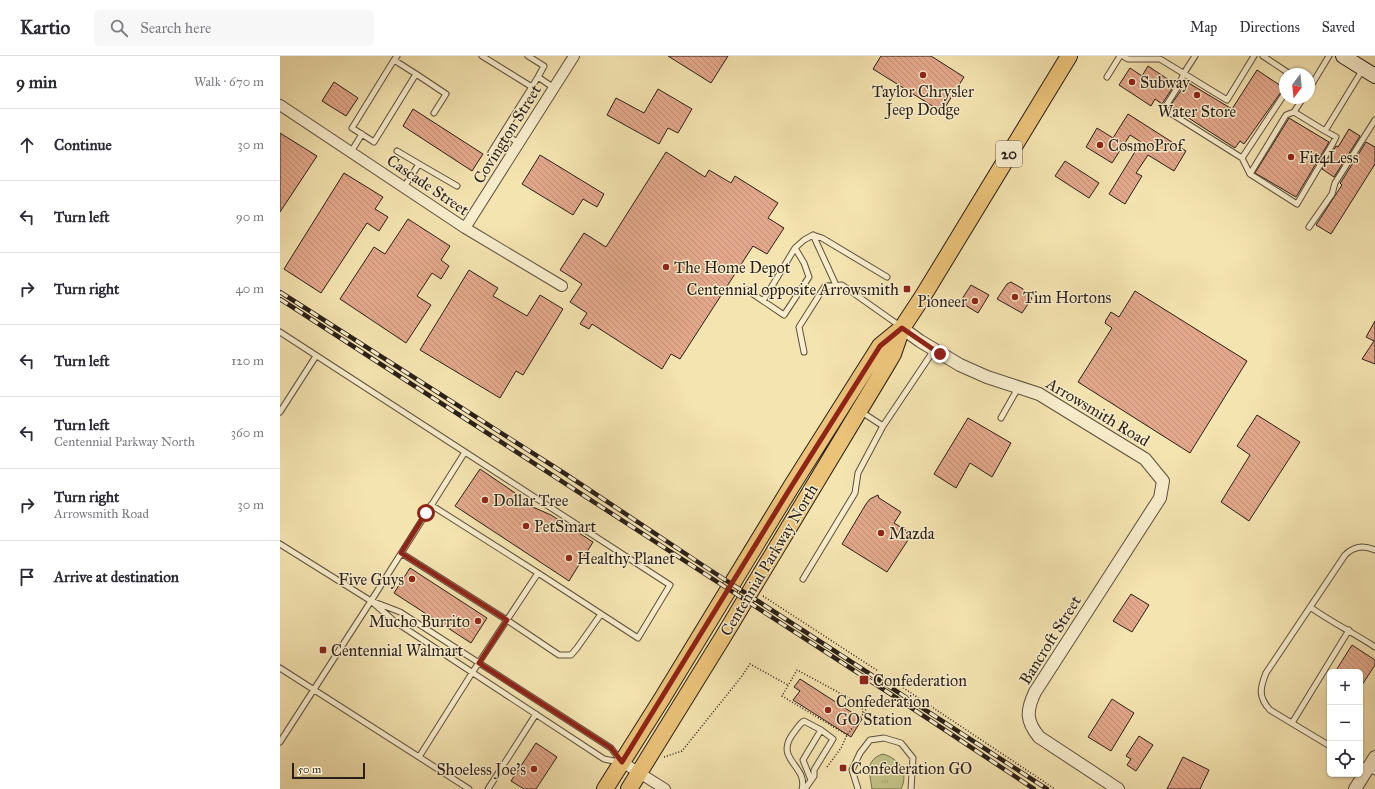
<!DOCTYPE html>
<html lang="en">
<head>
<meta charset="utf-8">
<style>
	:root { --surface:#fff; --page:#f7f7f7; --text:#2b2b33; --muted:#7c7c81; --line:#e1e1e2 }
	body { margin:0; font-family:"IM FELL Great Primer",serif; background:var(--page); color:var(--text) }
	.controls { position:absolute; right:12px; bottom:12px; display:grid; overflow:hidden; border-radius:6px; box-shadow:0 1px 3px #0004 }
	.controls button { width:36px; height:36px; display:grid; place-items:center; padding:0; border:0; border-bottom:1px solid var(--line); background:var(--surface); color:var(--text); font:20px sans-serif }
	.compass { position:absolute; left:999px; top:12px; width:36px; height:36px; border-radius:50%; background:var(--surface); box-shadow:0 1px 3px #0004; rotate:195deg }
	.scale { position:absolute; left:12px; bottom:10px; width:73px; box-sizing:border-box; padding-left:4px; border:2px solid #2a1f18; border-top:0; font-size:11px; line-height:14px; white-space:nowrap; color:#2a1f18; -webkit-text-stroke:3px #f8edcc; paint-order:stroke }
	.stop { position:absolute; width:12px; height:12px; margin:-9px; border:3px solid #8f2418; border-radius:50%; background:#fff }
	.stop.end { background:#8f2418; border-color:#fff; box-shadow:0 1px 4px #0008 }
	.list { margin:0; padding:0; list-style:none }
	h2 { display:flex; justify-content:space-between; align-items:center; height:52px; margin:0; padding:0 16px; font-size:17px }
	h2 small { font-size:13px; font-weight:400; color:var(--muted) }
	.list li { display:grid; grid-template-columns:26px 1fr auto; gap:12px; align-items:center; box-sizing:border-box; height:72px; padding:0 16px; border-top:1px solid var(--line) }
	.list b { display:block; font-size:15px; white-space:nowrap }
	.list p { margin:0; font-size:13px; white-space:nowrap; color:var(--muted) }
	.list em { font-size:13px; font-style:normal; color:var(--muted) }
	.icon { flex:none; width:22px; height:22px; fill:none; stroke:currentColor; stroke-width:2; stroke-linecap:round; stroke-linejoin:round }
	.map { position:relative; flex:none; width:1095px; height:733px; overflow:hidden }
	header { display:flex; align-items:center; gap:24px; box-sizing:border-box; height:56px; padding:0 20px; background:var(--surface); border-bottom:1px solid var(--line) }
	header strong { font-size:19px }
	nav { display:flex; gap:22px; margin-inline-start:auto; font-size:14px }
	.search { width:280px; height:36px; background:var(--page); display:flex; align-items:center; gap:10px; box-sizing:border-box; padding:0 14px; border-radius:6px; color:var(--muted); font-size:15px }
	main { display:flex }
	aside { flex:1; background:var(--surface) }
	.map>svg:first-child { display:block }
	.grass { fill:url(#grass-tufts); stroke:#76704f }
	.building { fill:url(#building-back-hatch); stroke:#2a1f18 }
	.lines { fill:none; stroke-linecap:round; stroke-linejoin:round }
	.service-casing { stroke:#5c503e; stroke-width:7 }
	.minor-casing { stroke:#5c503e; stroke-width:12 }
	.tertiary-casing { stroke:#5c503e; stroke-width:14 }
	.secondary-casing { stroke:#2a1f18; stroke-width:16 }
	.primary-casing { stroke:#2a1f18; stroke-width:18 }
	.path { stroke:#2a1f18; stroke-width:1.5; stroke-dasharray:1 2; stroke-linecap:butt }
	.service { stroke:#f8edcc; stroke-width:5 }
	.minor { stroke:#f8edcc; stroke-width:10 }
	.tertiary { stroke:#f8edcc; stroke-width:12 }
	.secondary { stroke:#f8edcc; stroke-width:14 }
	.primary { stroke:#eac278; stroke-width:16 }
	.rail-casing { stroke:#2a1f18; stroke-width:4.5 }
	.rail { stroke:#f8edcc; stroke-width:3; stroke-dasharray:9; stroke-linecap:butt }
	.route { stroke:#8f2418; stroke-width:5 }
	.poi-dot { fill:#8f2418; stroke:#f8edcc; stroke-width:1.5 }
	.labels { text-anchor:middle; dominant-baseline:central; stroke-width:3; stroke-linejoin:round; paint-order:stroke }
	.shield { fill:#f8edcc; stroke:#685d4e; stroke-width:1 }
	.shield-label { font-size:15px; font-weight:bold; fill:#2a1f18 }
	.poi-label { font-size:16px; fill:#2a1f18; stroke:#f8edcc; text-anchor:start }
	.street-label { font-size:16px; fill:#2a1f18; stroke:#f8edcc }
</style>
</head>
<body>
<header>
<strong>Kartio</strong>
<div class="search"><svg class="icon" aria-label="search" viewBox="0 0 24 24"><circle cx="10" cy="10" r="6"/><path d="M15 15l6 6"/></svg>Search here</div>
<nav><a>Map</a><a>Directions</a><a>Saved</a></nav>
</header>
<main>
<aside>
<h2>9 min<small>Walk · 670 m</small></h2>
<ul class="list">
<li><svg class="icon" aria-label="ahead" viewBox="0 0 24 24"><path d="M12 20V5M6 11l6-6 6 6"/></svg><div><b>Continue</b></div><em>30 m</em></li>
<li><svg class="icon" aria-label="left" viewBox="0 0 24 24"><path d="M17 20v-9H6M10 6l-5 5 5 5"/></svg><div><b>Turn left</b></div><em>90 m</em></li>
<li><svg class="icon" aria-label="right" viewBox="0 0 24 24"><path d="M7 20v-9h11M14 6l5 5-5 5"/></svg><div><b>Turn right</b></div><em>40 m</em></li>
<li><svg class="icon" aria-label="left" viewBox="0 0 24 24"><path d="M17 20v-9H6M10 6l-5 5 5 5"/></svg><div><b>Turn left</b></div><em>120 m</em></li>
<li><svg class="icon" aria-label="left" viewBox="0 0 24 24"><path d="M17 20v-9H6M10 6l-5 5 5 5"/></svg><div><b>Turn left</b><p>Centennial Parkway North</p></div><em>360 m</em></li>
<li><svg class="icon" aria-label="right" viewBox="0 0 24 24"><path d="M7 20v-9h11M14 6l5 5-5 5"/></svg><div><b>Turn right</b><p>Arrowsmith Road</p></div><em>30 m</em></li>
<li><svg class="icon" aria-label="arrive" viewBox="0 0 24 24"><path d="M6 21V4h12l-3 4 3 4H6"/></svg><div><b>Arrive at destination</b></div></li>
</ul>
</aside>
<div class="map">
<svg width="1095" height="733" viewBox="0 0 1095 733">
	<defs>
		<pattern id="grass-tufts" width="24" height="20" patternUnits="userSpaceOnUse"><rect width="24" height="20" fill="#c2c286"/><path d="M3 7l-1-3M5 7V3M7 7l1-3M15 17l-1-3M17 17v-4M19 17l1-3" fill="none" stroke="#a7a673"/></pattern>
		<pattern id="building-back-hatch" width="6" height="6" patternUnits="userSpaceOnUse"><rect width="6" height="6" fill="#e3a88b"/><path d="M-1 5l2 2M0 0l6 6M5-1l2 2" fill="none" stroke="#c39077"/></pattern>
	</defs>
	<rect width="100%" height="100%" fill="#f4e4b0"/>
	<filter id="stains"><feTurbulence type="fractalNoise" baseFrequency=".005" numOctaves="4"/><feColorMatrix values="0 0 0 0 .2 0 0 0 0 .09 0 0 0 0 .02 0 0 0 .5 -.17"/></filter>
	<radialGradient id="worn" r=".72"><stop offset=".6" stop-color="#630" stop-opacity="0"/><stop offset="1" stop-color="#630" stop-opacity=".3"/></radialGradient>
	<path class="grass" d="M 603,698 C 620,703 629,717 621,733 L 592,733 C 590,718 584,704 603,698 Z"/>
	<path class="building" d="M 388,0 L 448,0 L 431,27 Z
		M 601,0 L 651,0 L 684,21 L 662,56 L 593,13 Z
		M 868,10 L 895,28 L 882,48 L 875,43 L 871,50 L 839,29 L 850,12 L 862,20 Z
		M 977,14 L 1004,32 L 964,88 L 960,85 L 955,92 L 890,50 L 907,26 L 952,53 Z
		M 54,26 L 78,42 L 66,60 L 42,45 Z
		M 378,33 L 412,53 L 398,77 L 388,72 L 379,88 L 327,59 L 336,42 L 364,57 Z
		M 133,53 L 203,98 L 192,115 L 123,70 Z
		M 848,58 L 906,95 L 894,115 L 868,99 L 856,117 L 862,120 L 845,148 L 829,138 L 861,86 L 850,79 L 832,107 L 806,91 L 817,72 L 833,82 Z
		M 1009,62 L 1049,86 L 1016,141 L 975,117 Z
		M 1069,73 L 1080,80 L 1054,121 L 1042,113 L 1056,90 L 1058,91 Z
		M 0,77 L 37,100 L 0,156 Z
		M 1086,86 L 1095,91 L 1095,108 L 1051,178 L 1036,169 L 1062,129 L 1060,127 L 1061,126 Z
		M 386,96 L 425,121 L 429,114 L 451,127 L 455,120 L 498,147 L 488,162 L 504,172 L 487,198 L 473,190 L 400,303 L 391,298 L 382,313 L 312,268 L 309,273 L 300,268 L 307,257 L 290,246 L 302,228 L 280,214 L 304,177 L 326,191 Z
		M 260,99 L 324,138 L 317,151 L 303,143 L 293,159 L 242,128 Z
		M 785,105 L 819,127 L 809,142 L 775,120 Z
		M 64,117 L 103,141 L 95,153 L 108,161 L 99,175 L 87,167 L 41,237 L 4,213 Z
		M 128,163 L 170,190 L 161,204 L 169,210 L 161,223 L 152,217 L 137,240 L 151,249 L 126,287 L 60,243 L 94,191 L 105,198 Z
		M 189,214 L 218,232 L 213,240 L 247,260 L 260,239 L 283,253 L 243,319 L 236,315 L 220,342 L 140,294 Z
		M 731,226 L 743,233 L 744,236 L 752,242 L 742,257 L 717,243 L 727,228 Z
		M 691,229 L 709,239 L 698,257 L 680,246 Z
		M 855,235 L 967,305 L 910,397 L 798,326 L 832,272 L 825,267 L 826,264 L 831,256 L 839,261 Z
		M 1095,265 L 1095,308 L 1082,303 L 1094,285 L 1086,281 Z
		M 977,359 L 1020,386 L 969,465 L 941,446 L 970,399 L 957,390 Z
		M 688,362 L 731,387 L 712,421 L 690,407 L 676,432 L 654,418 Z
		M 200,413 L 241,441 L 239,445 L 271,459 L 313,486 L 289,525 L 175,450 Z
		M 598,439 L 599,442 L 621,456 L 614,467 L 632,478 L 607,516 L 562,488 L 586,448 L 590,443 Z
		M 130,512 L 207,562 L 191,587 L 114,537 Z
		M 851,538 L 869,549 L 852,576 L 833,565 Z
		M 1072,589 L 1095,604 L 1095,609 L 1080,632 L 1080,616 L 1055,616 Z
		M 520,623 L 582,663 L 571,681 L 513,644 L 520,635 L 514,631 Z
		M 832,643 L 854,657 L 831,695 L 808,681 Z
		M 859,680 L 873,689 L 856,715 L 847,709 L 851,703 L 846,700 Z
		M 256,687 L 277,701 L 256,733 L 244,733 L 231,725 Z
		M 903,701 L 929,714 L 920,733 L 887,733 Z"/>
	<g class="lines">
		<g class="service-casing">
			<path id="service" d="M 202,0 L 252,31
				M 248,0 L 264,10 L 258,21
				M 843,0 L 848,3 L 880,3 L 947,44 L 974,0
				M 915,0 L 904,17 L 899,29 L 884,53 L 962,102 L 1005,37
				M 983,0 L 1010,18
				M 114,4 L 136,18 L 94,86 L 72,72 L 114,4 L 117,0
				M 136,18 L 166,38 L 154,57
				M 827,21 L 840,0
				M 1029,33 L 1049,0
				M 1023,42 L 1014,56 L 1045,75 L 1083,13
				M 223,77 L 239,87
				M 117,95 L 139,108 L 124,131
				M 71,96 L 82,78
				M 211,96 L 258,21 L 274,32
				M 962,102 L 970,118 L 1017,148 L 1053,87 L 1056,81 L 1045,75
				M 139,108 L 177,130
				M 970,118 L 1006,59 L 1014,56
				M 1029,171 L 1052,138 L 1055,127 L 1095,64
				M 533,179 L 542,182 L 607,221
				M 467,234 L 504,259 L 529,221 L 524,207 L 515,192 L 524,184 L 533,179 L 556,229
				M 483,245 L 515,192
				M 0,276 L 390,529 L 358,582 L 258,517
				M 524,296 L 519,271 L 545,230 L 562,229 L 620,270
				M 580,355 L 603,370
				M 0,356 L 36,300
				M 721,362 L 738,332
				M 0,488 L 91,545 L 114,565 L 324,703 L 339,706
				M 121,497 L 227,564 L 279,599 L 291,599 L 297,592 L 321,558
				M 523,523 L 575,437 L 578,417 L 603,370 L 654,294
				M 94,546 L 120,556 L 331,692 L 340,704
				M 1030,551 C 1051,566 1074,577 1095,591
				M 0,612 L 189,733
				M 1012,667 L 1069,574
				M 0,686 L 91,545 L 185,396
				M 1050,690 L 990,654 C 978,641 980,632 986,617 L 1065,499 C 1074,490 1084,489 1095,494
				M 139,701 L 192,617 L 258,517 L 151,449
				M 1080,708 L 1095,716
				M 531,724 L 523,704 L 541,674
				M 208,733 L 256,658
				M 522,733 C 528,710 495,704 512,679 C 516,674 519,668 524,665 L 541,674 L 553,683 L 534,714 L 534,720 L 525,733
				M 578,733 L 572,714 L 580,697 L 590,684 L 604,682 L 621,687 L 633,702 L 631,733"/>
		</g>
		<g class="minor-casing">
			<path id="minor" d="M 0,49 L 185,172 L 282,230
				M 185,172 L 294,0
				M 342,706 L 385,733"/>
		</g>
		<g class="tertiary-casing">
			<path id="tertiary" d="M 622,272 L 640,285 L 680,309 L 707,321 L 759,338 L 865,403 L 883,425 L 880,442 L 755,636 C 746,655 746,665 759,681 L 838,733
				M 1075,733 L 1095,701"/>
		</g>
		<g class="secondary-casing">
			<path id="secondary" d="M 1063,0 L 1095,20"/>
		</g>
		<g class="primary-casing">
			<path id="primary" d="M 325,733 L 383,641 L 511,431 L 600,290 L 622,272
				M 349,733 L 443,581 L 606,310 L 613,298 L 622,272 L 643,240 L 789,0"/>
		</g>
		<path class="path" d="M 483,540 L 598,615
			M 613,625 L 775,733
			M 567,679 L 502,640 L 517,614 L 582,649 L 583,659 L 587,651
			M 384,701 L 402,695 L 462,620 L 470,608 L 508,629
			M 547,711 L 561,692 L 567,679 L 583,658"/>
		<use href="#service" class="service"/>
		<use href="#minor" class="minor"/>
		<use href="#tertiary" class="tertiary"/>
		<use href="#secondary" class="secondary"/>
		<use href="#primary" class="primary"/>
		<g class="rail-casing">
			<path id="rail" d="M 0,236 L 284,417 L 427,512 L 767,733
				M 0,243 L 609,637 L 754,733"/>
		</g>
		<use href="#rail" class="rail"/>
	</g>
	<g class="lines">
		<path class="route" d="M 146,457 L 121,497 L 227,564 L 199,607 L 331,692 L 342,706 L 511,431 L 600,290 L 622,272 L 660,298"/>
	</g>
	<g class="poi-dot">
		<circle cx="643" cy="19" r="4"/>
		<circle cx="852" cy="26" r="4"/>
		<circle cx="917" cy="39" r="4"/>
		<circle cx="820" cy="89" r="4"/>
		<circle cx="1011" cy="101" r="4"/>
		<circle cx="386" cy="211" r="4"/>
		<rect x="623" y="229" width="8" height="8" rx="2"/>
		<circle cx="735" cy="241" r="4"/>
		<circle cx="695" cy="245" r="4"/>
		<circle cx="205" cy="444" r="4"/>
		<circle cx="246" cy="470" r="4"/>
		<circle cx="601" cy="477" r="4"/>
		<circle cx="289" cy="502" r="4"/>
		<circle cx="132" cy="523" r="4"/>
		<circle cx="198" cy="565" r="4"/>
		<rect x="39" y="590" width="8" height="8" rx="2"/>
		<rect x="579" y="619" width="10" height="10" rx="2"/>
		<circle cx="548" cy="654" r="4"/>
		<rect x="559" y="708" width="8" height="8" rx="2"/>
		<circle cx="254" cy="713" r="4"/>
	</g>
	<g class="labels">
		<rect class="shield" x="716" y="85" width="26" height="26" rx="3"/>
		<g class="shield-label">
			<text x="729" y="98">20</text>
		</g>
		<g class="poi-label">
			<text x="860" y="26">Subway</text>
			<text x="643" y="35" text-anchor="middle">Taylor Chrysler<tspan x="643" dy="18">Jeep Dodge</tspan></text>
			<text x="917" y="55" text-anchor="middle">Water Store</text>
			<text x="828" y="89">CosmoProf</text>
			<text x="1019" y="101">Fit4Less</text>
			<text x="394" y="211">The Home Depot</text>
			<text x="619" y="233" text-anchor="end">Centennial opposite Arrowsmith</text>
			<text x="743" y="241">Tim Hortons</text>
			<text x="687" y="245" text-anchor="end">Pioneer</text>
			<text x="213" y="444">Dollar Tree</text>
			<text x="254" y="470">PetSmart</text>
			<text x="609" y="477">Mazda</text>
			<text x="297" y="502">Healthy Planet</text>
			<text x="124" y="523" text-anchor="end">Five Guys</text>
			<text x="190" y="565" text-anchor="end">Mucho Burrito</text>
			<text x="51" y="594">Centennial Walmart</text>
			<text x="593" y="624">Confederation</text>
			<text x="556" y="645">Confederation<tspan x="556" dy="18">GO Station</tspan></text>
			<text x="571" y="712">Confederation GO</text>
			<text x="246" y="713" text-anchor="end">Shoeless Joe's</text>
		</g>
		<g class="street-label">
			<text transform="translate(227 78) rotate(-58)">Covington Street</text>
			<text transform="translate(148 129) rotate(34)">Cascade Street</text>
			<text transform="translate(818 356) rotate(31)">Arrowsmith Road</text>
			<text transform="translate(489 504) rotate(-59)">Centennial Parkway North</text>
			<text transform="translate(770 584) rotate(-58)">Bancroft Street</text>
		</g>
	</g>
	<rect width="100%" height="100%" filter="url(#stains)"/>
	<rect width="100%" height="100%" fill="url(#worn)"/>
</svg>
<div class="controls">
<button>+</button>
<button>−</button>
<button><svg class="icon" aria-label="locate" viewBox="0 0 24 24"><circle cx="12" cy="12" r="6"/><path d="M12 2v4M12 18v4M2 12h4M18 12h4"/></svg></button>
</div>
<svg class="compass" viewBox="-18 -18 36 36"><path d="M0-13l5 13h-10z" fill="#e53935"/><path d="M0 13l5-13h-10z" fill="#7c7c81"/></svg>
<div class="scale">50 m</div>
<div class="stop" style="left:146px;top:457px"></div>
<div class="stop end" style="left:660px;top:298px"></div>
</div>
</main>
</body>
</html>
